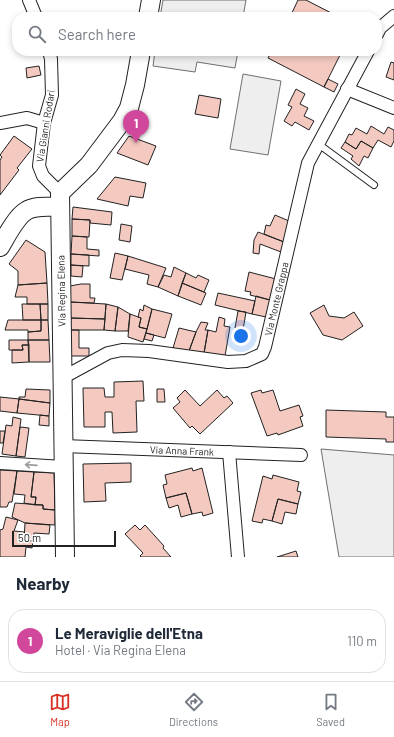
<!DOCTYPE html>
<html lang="en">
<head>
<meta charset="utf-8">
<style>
	:root { --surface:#fff; --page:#f6f6f7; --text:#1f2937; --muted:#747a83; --line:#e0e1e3; --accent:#d93025 }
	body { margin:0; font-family:Barlow,sans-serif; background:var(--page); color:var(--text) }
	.scale { position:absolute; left:12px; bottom:10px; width:104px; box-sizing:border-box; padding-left:4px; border:2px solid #222; border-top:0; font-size:11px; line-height:14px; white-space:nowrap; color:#222; -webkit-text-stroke:3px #fff; paint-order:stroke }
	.you { position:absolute; left:241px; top:336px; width:14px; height:14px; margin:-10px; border:3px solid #fff; border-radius:50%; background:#1a73e8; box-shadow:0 0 0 6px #1a73e833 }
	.badge { display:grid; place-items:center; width:26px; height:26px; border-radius:50%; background:var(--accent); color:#fff; font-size:13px; font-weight:700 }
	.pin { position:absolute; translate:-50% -33px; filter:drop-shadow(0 1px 2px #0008) }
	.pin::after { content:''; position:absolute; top:21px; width:14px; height:12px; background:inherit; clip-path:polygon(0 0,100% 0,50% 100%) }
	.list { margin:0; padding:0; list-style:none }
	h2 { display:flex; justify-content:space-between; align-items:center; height:52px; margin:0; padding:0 16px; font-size:17px }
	h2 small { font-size:13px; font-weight:400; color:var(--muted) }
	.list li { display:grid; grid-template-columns:26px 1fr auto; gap:12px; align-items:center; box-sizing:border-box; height:64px; margin:0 8px 8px; padding:0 8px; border:1px solid var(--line); border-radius:16px }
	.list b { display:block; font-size:15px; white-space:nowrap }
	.list p { margin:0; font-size:13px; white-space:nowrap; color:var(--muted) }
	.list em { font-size:13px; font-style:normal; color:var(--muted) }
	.icon { flex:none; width:22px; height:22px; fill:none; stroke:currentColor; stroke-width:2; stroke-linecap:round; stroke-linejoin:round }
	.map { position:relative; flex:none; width:394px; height:557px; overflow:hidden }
	.search { position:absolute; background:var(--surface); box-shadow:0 2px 6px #0003; left:12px; right:12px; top:12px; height:44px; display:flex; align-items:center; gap:10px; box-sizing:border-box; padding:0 14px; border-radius:16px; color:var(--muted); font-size:15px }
	.sheet { height:124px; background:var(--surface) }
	nav { display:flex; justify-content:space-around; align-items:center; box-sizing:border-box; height:56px; border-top:1px solid var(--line); background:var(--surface); font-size:11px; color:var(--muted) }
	nav a { display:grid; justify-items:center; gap:2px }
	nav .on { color:var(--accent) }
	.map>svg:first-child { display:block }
	.green { fill:#eee; stroke:#6f6f6f }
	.building { fill:#f3c9c0; stroke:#222 }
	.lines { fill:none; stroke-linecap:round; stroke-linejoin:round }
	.lane-casing { stroke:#222; stroke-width:8 }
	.street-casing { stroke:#222; stroke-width:14 }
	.secondary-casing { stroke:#222; stroke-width:20 }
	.lane { stroke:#fff; stroke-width:6 }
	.street { stroke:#fff; stroke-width:12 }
	.secondary { stroke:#fff; stroke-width:18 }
	.oneway { stroke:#9c9c9c }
	.labels { text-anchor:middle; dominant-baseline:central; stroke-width:3; stroke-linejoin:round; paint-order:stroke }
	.street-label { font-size:10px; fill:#222; stroke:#fff }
</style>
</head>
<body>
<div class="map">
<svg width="394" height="557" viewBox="0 0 394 557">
	<rect width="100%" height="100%" fill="#fff"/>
	<path class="green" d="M 163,0 L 246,0 L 243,17 L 160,17 Z
		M 155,51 L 238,51 L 235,68 L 197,62 L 195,72 L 153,66 Z
		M 243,74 L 281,81 L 268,155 L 230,149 Z
		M 321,449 L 394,455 L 394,557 L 339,557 Z"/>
	<path class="building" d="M 298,0 L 306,0 L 339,17 L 290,17 Z
		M 272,51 L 342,51 L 324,87 L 268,58 Z
		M 391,62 L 394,63 L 394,80 L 386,77 Z
		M 39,66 L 41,75 L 27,78 L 26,68 Z
		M 328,79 L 338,84 L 334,92 L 324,87 Z
		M 296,89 L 305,94 L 300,104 L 308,108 L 304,116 L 314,121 L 309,130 L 295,122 L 292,126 L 284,121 L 292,107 L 288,105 Z
		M 199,95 L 221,99 L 218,118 L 195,114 Z
		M 371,126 L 384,134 L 388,127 L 394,130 L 394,141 L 391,147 L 378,140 L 373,148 L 361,141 L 356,149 L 345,142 L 349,134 L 352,135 L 356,128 L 367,134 Z
		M 14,136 L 32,149 L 17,168 L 19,170 L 0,195 L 0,160 L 2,157 L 0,155 Z
		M 129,136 L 156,146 L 148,165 L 117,153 Z
		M 361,141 L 373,148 L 368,158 L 364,156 L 359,166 L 351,159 L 353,156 L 341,148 L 345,142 L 356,149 Z
		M 115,177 L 146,183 L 143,198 L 130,196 L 128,206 L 97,199 Z
		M 73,207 L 112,212 L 111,225 L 90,223 L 90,220 L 72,219 Z
		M 275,215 L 289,221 L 284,242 L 264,234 L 266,225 L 270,226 Z
		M 72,219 L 90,220 L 89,237 L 72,236 Z
		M 121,224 L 132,226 L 130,242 L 119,240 Z
		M 258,232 L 284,242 L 281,252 L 260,244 L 259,254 L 253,253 L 254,240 Z
		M 72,236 L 87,237 L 87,249 L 99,250 L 99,256 L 71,254 Z
		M 26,240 L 45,252 L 47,283 L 18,285 L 18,271 L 9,264 Z
		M 115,253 L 128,256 L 122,280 L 110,278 Z
		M 71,254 L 89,255 L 89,266 L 71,265 Z
		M 128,256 L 166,268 L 158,287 L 147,284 L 149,275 L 125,269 Z
		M 71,265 L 83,266 L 82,277 L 71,276 Z
		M 174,267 L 186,273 L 178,296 L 158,287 L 164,275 L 171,277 Z
		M 249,272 L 276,279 L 270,300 L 250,295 L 251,292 L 245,291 Z
		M 186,273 L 196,278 L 198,275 L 209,280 L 204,292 L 182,283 Z
		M 47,283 L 48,304 L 27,304 L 27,297 L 15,297 L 18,285 Z
		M 182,283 L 206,293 L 201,305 L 178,296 Z
		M 81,284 L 90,284 L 90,298 L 95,298 L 94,303 L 70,302 L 70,286 Z
		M 218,293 L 255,301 L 252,314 L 215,305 Z
		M 256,296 L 270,300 L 266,317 L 252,314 Z
		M 70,302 L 106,304 L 105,319 L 70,318 Z
		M 22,304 L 40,304 L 41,320 L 23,320 Z
		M 40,304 L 48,304 L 48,320 L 41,320 Z
		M 106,304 L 118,307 L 115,331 L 104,330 Z
		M 144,305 L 152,309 L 147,329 L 139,327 L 141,318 L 138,317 L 140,309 L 143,311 Z
		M 324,305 L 329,316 L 344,318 L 354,312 L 363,326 L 342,340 L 323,335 L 310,313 Z
		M 118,307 L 130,314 L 128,331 L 115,331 Z
		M 152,309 L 172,314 L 165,338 L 146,333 Z
		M 238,311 L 246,312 L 243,330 L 235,328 Z
		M 130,314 L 141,318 L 139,327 L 147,329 L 143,342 L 128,337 Z
		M 219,317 L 225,319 L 224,326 L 230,327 L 225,356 L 204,353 L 208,330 L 216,332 Z
		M 70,318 L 105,319 L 104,330 L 70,330 Z
		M 8,320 L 41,320 L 41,331 L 28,332 L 28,330 L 5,330 Z
		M 41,320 L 48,320 L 49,340 L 28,340 L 28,332 L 41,331 Z
		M 201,322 L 208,323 L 205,330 L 208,330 L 204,353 L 189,351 L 196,332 Z
		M 179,328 L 196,332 L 189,351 L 173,348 Z
		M 70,330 L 79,330 L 79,348 L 89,348 L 89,356 L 71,356 Z
		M 146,333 L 154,335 L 152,341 L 144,339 Z
		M 9,340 L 28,340 L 29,345 L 22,345 L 23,350 L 9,350 Z
		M 28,340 L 49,340 L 50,362 L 29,362 Z
		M 22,345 L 29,345 L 29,362 L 12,363 L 12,350 L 23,350 Z
		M 143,381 L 144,401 L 136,401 L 137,432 L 113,433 L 112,412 L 105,412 L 105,427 L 84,427 L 83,388 L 104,388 L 105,397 L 114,397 L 114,382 Z
		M 26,389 L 50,390 L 50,403 L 19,399 L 19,397 L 25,397 Z
		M 157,389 L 164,389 L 165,402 L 157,402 Z
		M 185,390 L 200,406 L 217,390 L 224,398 L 227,396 L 233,403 L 200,434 L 192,426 L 190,428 L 173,408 L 180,402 L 177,398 Z
		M 261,390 L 262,393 L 273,390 L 280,411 L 299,405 L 303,416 L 300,417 L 303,426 L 278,435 L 277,433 L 267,436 L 251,393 Z
		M 0,397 L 19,399 L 17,413 L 0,411 Z
		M 19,399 L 50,403 L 49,416 L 17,413 Z
		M 326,410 L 386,412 L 386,417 L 394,417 L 394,442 L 386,442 L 386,439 L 326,437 Z
		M 40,415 L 49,416 L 49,426 L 39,425 Z
		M 13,417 L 21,419 L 16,456 L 2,454 L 6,425 L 12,426 Z
		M 20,427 L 29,428 L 25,457 L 16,456 Z
		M 0,431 L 5,431 L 3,443 L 0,443 Z
		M 131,463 L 131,482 L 105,483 L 106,501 L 84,502 L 83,464 Z
		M 192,468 L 193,471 L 202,468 L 213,513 L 203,516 L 202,512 L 192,514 L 186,493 L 166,498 L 163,485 L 167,484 L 165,475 Z
		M 0,470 L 17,471 L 12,502 L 9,502 L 7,507 L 0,507 Z
		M 17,471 L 34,472 L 31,497 L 36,497 L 35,505 L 24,503 L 25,495 L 14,494 Z
		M 34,472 L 54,473 L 55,510 L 43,509 L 43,505 L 35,505 L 36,497 L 31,497 Z
		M 273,475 L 299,482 L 297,491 L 301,492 L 298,504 L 278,499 L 272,521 L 263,519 L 262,523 L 252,521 L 263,476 L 272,479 Z
		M 186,493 L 192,514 L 181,517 L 178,505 L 169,508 L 166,498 Z
		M 278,499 L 298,504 L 296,514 L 285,512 L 282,524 L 272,521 Z
		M 15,503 L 43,505 L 43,509 L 55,510 L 55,525 L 25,523 L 12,517 Z
		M 6,517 L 18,520 L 14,531 L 24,532 L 24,540 L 33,541 L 32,548 L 26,547 L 25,557 L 0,557 L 0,530 L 3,529 Z
		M 25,523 L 50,525 L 49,534 L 34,533 L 33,541 L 24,540 Z
		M 135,525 L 140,530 L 145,525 L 164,546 L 163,548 L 171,557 L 141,557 L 140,556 L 143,553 L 125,534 Z
		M 296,551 L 298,557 L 277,557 Z"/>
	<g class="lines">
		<g class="lane-casing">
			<path id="lane" d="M 317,143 L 374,185"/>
		</g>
		<g class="street-casing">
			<g id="street">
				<path d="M 29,0 L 36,17"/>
				<path d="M 377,34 L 380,28 L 394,16"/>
				<path d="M 49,51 L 51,59 L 52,95 L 44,123 L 39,166 L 43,176 L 60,193"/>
				<path d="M 347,89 L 394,108"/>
				<path d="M 0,123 L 27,118 L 44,123"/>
				<path id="s1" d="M 62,378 L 108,353 L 122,350 L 149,351 L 228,362 L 246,361 L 262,354 L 265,347 L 308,163 L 368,51"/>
				<path id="s2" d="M 63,446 L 301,455"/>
				<path d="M 229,452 L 238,557"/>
				<path d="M 0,463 L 63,467"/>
			</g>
		</g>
		<g class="secondary-casing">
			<path id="secondary" d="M 148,17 L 151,0
				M 0,247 C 6,237 16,217 26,211 C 35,205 49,207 60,207
				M 65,557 L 60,193 L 89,165 L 122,121 L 129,108 L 135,85 L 141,51"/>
		</g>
		<use href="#lane" class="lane"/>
		<use href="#street" class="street"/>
		<use href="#secondary" class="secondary"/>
	</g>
	<defs><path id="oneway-shaft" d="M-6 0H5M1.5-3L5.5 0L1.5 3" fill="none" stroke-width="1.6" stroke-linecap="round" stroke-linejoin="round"/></defs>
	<use class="oneway" href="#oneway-shaft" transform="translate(31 465) rotate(-176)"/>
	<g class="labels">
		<g class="street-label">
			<text transform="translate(45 126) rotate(-81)">Via Gianni Rodari</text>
			<text transform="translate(61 291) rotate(-91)">Via Regina Elena</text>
			<text stroke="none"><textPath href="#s1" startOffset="266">Via Monte Grappa</textPath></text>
			<text stroke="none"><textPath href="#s2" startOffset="119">Via Anna Frank</textPath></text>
		</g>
	</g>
</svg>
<div class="scale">50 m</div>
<div class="you"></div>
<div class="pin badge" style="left:136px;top:143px;background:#d1479c">1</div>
<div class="search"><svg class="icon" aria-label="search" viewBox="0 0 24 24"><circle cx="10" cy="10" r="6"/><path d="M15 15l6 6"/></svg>Search here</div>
</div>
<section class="sheet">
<h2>Nearby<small></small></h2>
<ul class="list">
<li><span class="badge" style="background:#d1479c">1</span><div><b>Le Meraviglie dell'Etna</b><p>Hotel · Via Regina Elena</p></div><em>110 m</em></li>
</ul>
</section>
<nav>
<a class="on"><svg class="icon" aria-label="map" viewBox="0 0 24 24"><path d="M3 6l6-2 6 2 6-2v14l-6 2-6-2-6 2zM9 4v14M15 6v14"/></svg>Map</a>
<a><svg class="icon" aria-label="directions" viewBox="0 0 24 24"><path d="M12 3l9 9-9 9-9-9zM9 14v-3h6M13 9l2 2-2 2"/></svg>Directions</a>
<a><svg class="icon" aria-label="saved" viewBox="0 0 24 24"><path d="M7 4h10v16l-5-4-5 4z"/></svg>Saved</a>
</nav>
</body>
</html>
